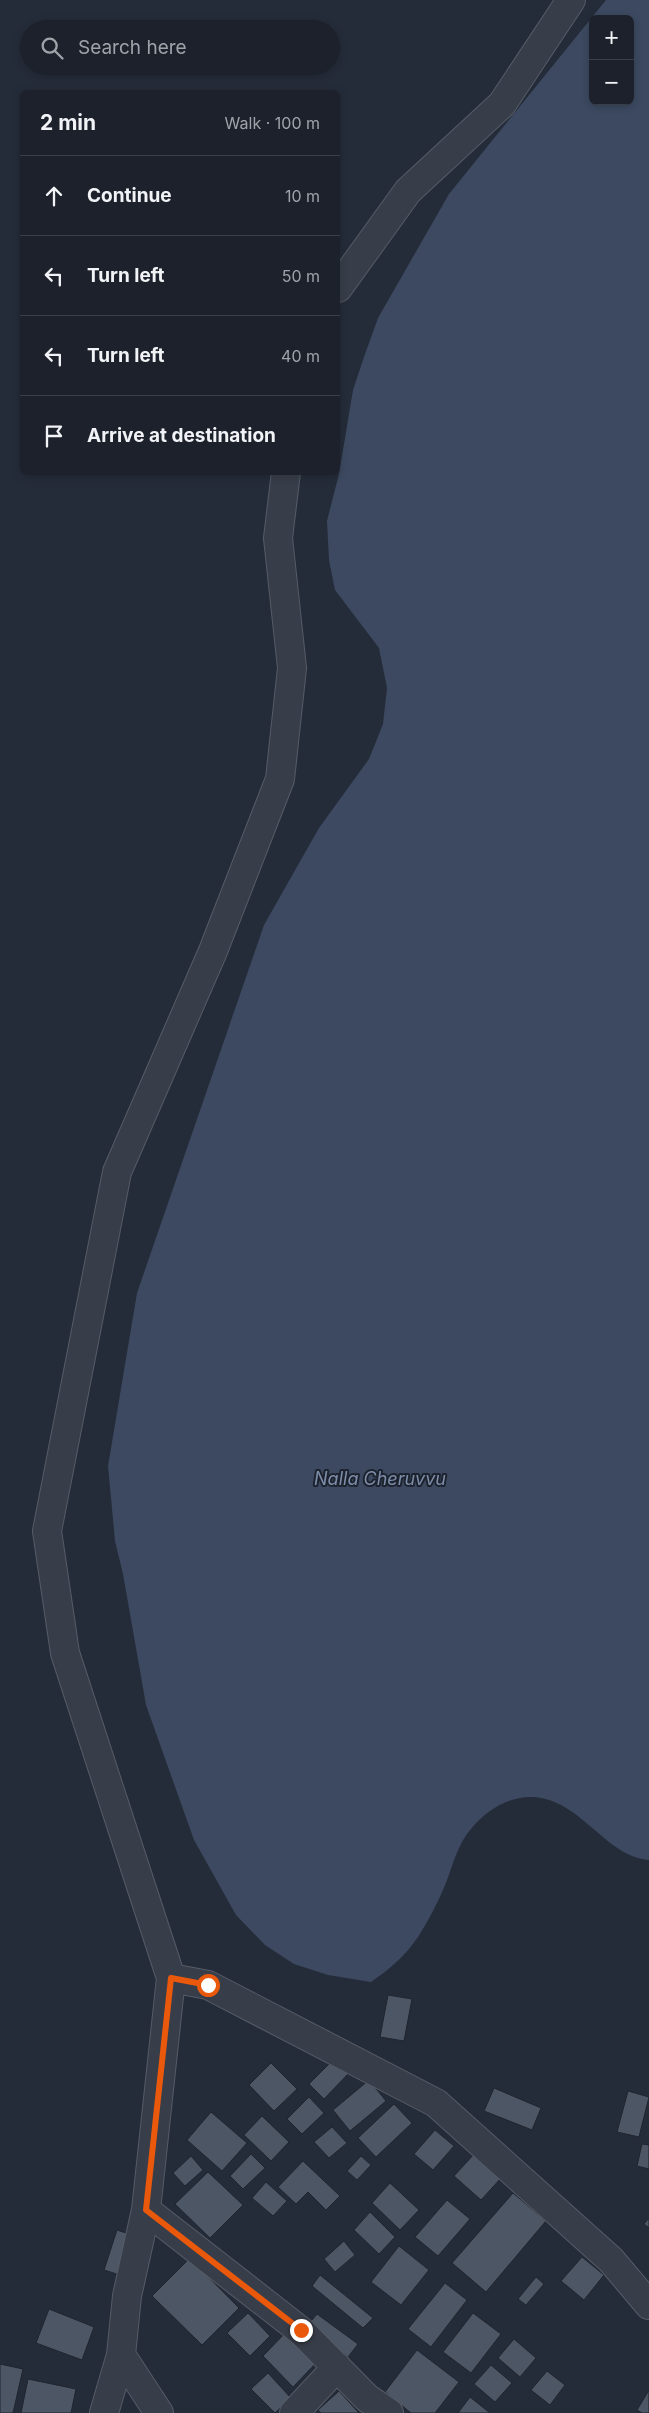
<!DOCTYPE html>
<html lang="en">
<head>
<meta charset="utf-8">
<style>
	:root { --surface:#1c212b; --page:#252933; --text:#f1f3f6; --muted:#a0a3a9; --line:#3a3e47 }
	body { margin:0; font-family:Inter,sans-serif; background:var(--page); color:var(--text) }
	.controls { position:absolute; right:15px; top:15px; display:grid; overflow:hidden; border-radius:8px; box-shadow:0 2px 8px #0003 }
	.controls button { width:45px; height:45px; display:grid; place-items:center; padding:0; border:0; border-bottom:1px solid var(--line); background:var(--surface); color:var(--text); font:25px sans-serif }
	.stop { position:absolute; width:15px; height:15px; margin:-11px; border:4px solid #ea580c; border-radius:50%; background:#fff }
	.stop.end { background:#ea580c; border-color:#fff; box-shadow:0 1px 5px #0008 }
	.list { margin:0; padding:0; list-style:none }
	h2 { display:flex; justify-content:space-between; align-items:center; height:65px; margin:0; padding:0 20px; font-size:21px }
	h2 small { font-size:16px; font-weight:400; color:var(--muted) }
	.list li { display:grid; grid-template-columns:32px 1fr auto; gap:15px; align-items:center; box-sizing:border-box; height:80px; padding:0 20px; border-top:1px solid var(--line) }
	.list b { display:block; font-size:19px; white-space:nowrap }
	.list em { font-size:16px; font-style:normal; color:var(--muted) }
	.icon { flex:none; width:28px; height:28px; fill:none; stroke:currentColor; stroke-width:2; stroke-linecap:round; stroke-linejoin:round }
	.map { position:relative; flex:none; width:649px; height:2413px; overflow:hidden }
	.search { position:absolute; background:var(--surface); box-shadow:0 2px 8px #0003; left:20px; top:20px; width:320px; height:55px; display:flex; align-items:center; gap:12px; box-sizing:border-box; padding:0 18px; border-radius:28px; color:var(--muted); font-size:19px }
	.panel { position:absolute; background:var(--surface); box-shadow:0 2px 8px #0003; left:20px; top:90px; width:320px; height:385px; border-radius:8px }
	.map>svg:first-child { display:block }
	.water { fill:#3c4960; fill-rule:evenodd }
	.building { fill:#4d5664; stroke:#1f2530 }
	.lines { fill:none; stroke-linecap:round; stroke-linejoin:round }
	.street-casing { stroke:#565c67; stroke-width:30 }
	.street { stroke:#383e49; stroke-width:28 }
	.route { stroke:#ea580c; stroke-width:6 }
	.labels { text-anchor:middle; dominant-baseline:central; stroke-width:4; stroke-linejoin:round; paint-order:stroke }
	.water-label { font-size:18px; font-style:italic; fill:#7e8eaa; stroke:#1d232e }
</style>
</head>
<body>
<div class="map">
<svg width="649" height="2413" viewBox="0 0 649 2413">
	<rect width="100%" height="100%" fill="#252c39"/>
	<path class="water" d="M 606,0 L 649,0 L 649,1860 C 606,1857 581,1800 534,1797 C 504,1795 475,1818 461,1844 C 453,1859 450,1875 443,1890 C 436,1906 427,1923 418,1937 C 405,1956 390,1969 371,1982 L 328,1975 L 294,1964 L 265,1945 L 236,1915 L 194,1840 L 146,1705 L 123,1574 L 115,1541 L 108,1466 L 137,1293 L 264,925 L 319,828 L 369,759 L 383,724 L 387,688 L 379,648 L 335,590 L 329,560 L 327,521 L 339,474 L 353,390 L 364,357 L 378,318 L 449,194 ZM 593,19 L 630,19 L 630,101 L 593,101 Z"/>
	<path class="building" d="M 388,1995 L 412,1999 L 404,2041 L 380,2037 Z
		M 334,2059 L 349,2073 L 324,2099 L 309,2084 Z
		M 271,2063 L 297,2089 L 274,2111 L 249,2085 Z
		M 369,2080 L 386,2101 L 350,2131 L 333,2110 Z
		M 494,2088 L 541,2108 L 532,2130 L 484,2111 Z
		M 628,2091 L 649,2097 L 639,2137 L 617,2132 Z
		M 309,2097 L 324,2113 L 302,2134 L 287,2119 Z
		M 394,2104 L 412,2123 L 376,2157 L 358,2138 Z
		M 211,2112 L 247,2143 L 222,2171 L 187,2140 Z
		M 262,2116 L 289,2142 L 271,2161 L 244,2135 Z
		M 332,2127 L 347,2143 L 329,2158 L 314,2142 Z
		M 435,2130 L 454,2146 L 433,2170 L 414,2154 Z
		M 642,2144 L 649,2145 L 649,2169 L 637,2166 Z
		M 476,2152 L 502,2177 L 481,2200 L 454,2176 Z
		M 251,2154 L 265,2168 L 243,2189 L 230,2176 Z
		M 191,2156 L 203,2170 L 185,2186 L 173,2173 Z
		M 361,2156 L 371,2165 L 357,2180 L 347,2171 Z
		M 303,2161 L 340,2196 L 326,2210 L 308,2192 L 296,2204 L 278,2187 Z
		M 208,2172 L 243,2205 L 210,2238 L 175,2204 Z
		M 266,2182 L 287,2201 L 273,2216 L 252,2198 Z
		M 390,2183 L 419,2210 L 400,2230 L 372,2203 Z
		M 513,2193 L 546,2221 L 486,2292 L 452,2263 Z
		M 447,2200 L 470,2219 L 438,2256 L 415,2237 Z
		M 370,2212 L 395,2237 L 379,2254 L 354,2230 Z
		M 649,2218 L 649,2228 L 644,2224 Z
		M 117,2230 L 135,2236 L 123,2276 L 104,2270 Z
		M 344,2241 L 355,2255 L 335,2272 L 324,2259 Z
		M 399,2246 L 429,2270 L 401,2305 L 371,2282 Z
		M 582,2257 L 604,2275 L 584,2300 L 561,2281 Z
		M 190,2258 L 239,2308 L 202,2345 L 152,2296 Z
		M 320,2275 L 373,2318 L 363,2328 L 312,2286 Z
		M 536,2277 L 544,2284 L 526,2305 L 518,2299 Z
		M 445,2283 L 467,2300 L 431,2347 L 408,2329 Z
		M 49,2309 L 94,2327 L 82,2360 L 36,2343 Z
		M 248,2313 L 270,2336 L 250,2356 L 227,2333 Z
		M 473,2313 L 501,2334 L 471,2373 L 443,2352 Z
		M 317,2314 L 358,2344 L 348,2357 L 307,2326 Z
		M 287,2331 L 318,2361 L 293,2387 L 263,2356 Z
		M 514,2339 L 536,2358 L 520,2377 L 498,2358 Z
		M 417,2350 L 459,2382 L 435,2413 L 411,2413 L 385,2392 Z
		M 0,2364 L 23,2369 L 13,2413 L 0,2413 Z
		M 491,2365 L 512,2383 L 495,2402 L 474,2384 Z
		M 547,2371 L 565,2385 L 550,2405 L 531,2390 Z
		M 268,2373 L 291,2398 L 275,2413 L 251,2389 Z
		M 28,2379 L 76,2389 L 71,2413 L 21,2413 Z
		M 649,2390 L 649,2413 L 642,2413 L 637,2410 Z
		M 339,2391 L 359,2413 L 321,2413 L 318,2410 Z
		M 470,2397 L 490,2413 L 458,2413 Z"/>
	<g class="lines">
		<g class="street-casing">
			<path id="street" d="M 338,288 L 408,191 L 502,104 L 571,0
				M 171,1978 L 208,1985 L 436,2103 L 611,2260 L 649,2305
				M 146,2210 L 301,2331 L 367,2398 L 389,2413
				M 104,2413 L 121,2355
				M 159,2413 L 121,2355 L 127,2296 L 146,2210 L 171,1978 L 65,1653 L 47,1531 L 117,1172 L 213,951 L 280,779 L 292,668 L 278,538 L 286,472
				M 294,2413 L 337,2367"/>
		</g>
		<use href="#street" class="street"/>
	</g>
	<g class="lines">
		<path class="route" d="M 208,1985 L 171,1978 L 146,2210 L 301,2330"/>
	</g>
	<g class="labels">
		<g class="water-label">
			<text x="380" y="1478">Nalla Cheruvvu</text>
		</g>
	</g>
</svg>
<div class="controls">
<button>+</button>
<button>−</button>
</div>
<div class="stop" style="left:208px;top:1985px"></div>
<div class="stop end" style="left:301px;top:2330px"></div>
<div class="search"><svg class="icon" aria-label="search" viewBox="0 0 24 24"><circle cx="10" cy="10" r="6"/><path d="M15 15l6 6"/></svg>Search here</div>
<section class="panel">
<h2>2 min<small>Walk · 100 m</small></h2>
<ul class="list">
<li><svg class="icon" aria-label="ahead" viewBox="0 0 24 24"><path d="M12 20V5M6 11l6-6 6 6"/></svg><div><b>Continue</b></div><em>10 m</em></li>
<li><svg class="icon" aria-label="left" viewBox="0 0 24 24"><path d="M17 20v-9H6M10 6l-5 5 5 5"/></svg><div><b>Turn left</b></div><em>50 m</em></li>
<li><svg class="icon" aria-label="left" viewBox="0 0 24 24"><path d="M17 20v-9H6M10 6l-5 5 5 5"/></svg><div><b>Turn left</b></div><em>40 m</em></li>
<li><svg class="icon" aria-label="arrive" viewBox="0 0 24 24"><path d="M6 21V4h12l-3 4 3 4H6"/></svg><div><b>Arrive at destination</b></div></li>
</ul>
</section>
</div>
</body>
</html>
